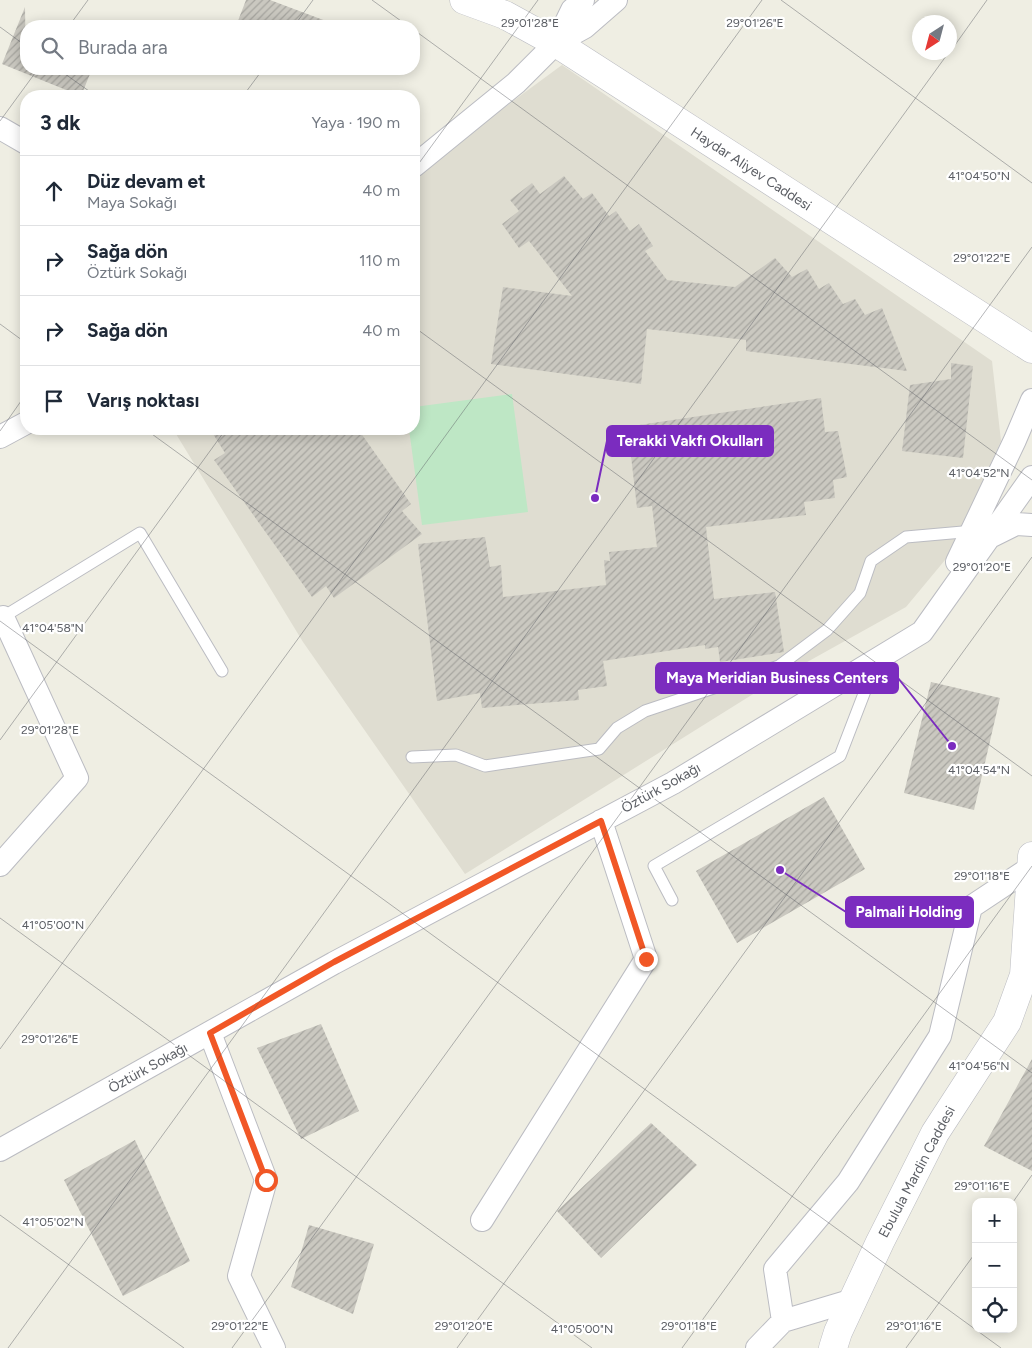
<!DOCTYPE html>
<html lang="tr">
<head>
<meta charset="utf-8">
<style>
	:root { --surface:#fff; --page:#f6f6f7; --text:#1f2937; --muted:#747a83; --line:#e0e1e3 }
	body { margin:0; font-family:Figtree,sans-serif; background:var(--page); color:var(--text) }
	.controls { position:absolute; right:15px; bottom:15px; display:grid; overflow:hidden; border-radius:10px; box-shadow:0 2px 12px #0003 }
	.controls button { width:45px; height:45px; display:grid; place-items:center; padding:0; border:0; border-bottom:1px solid var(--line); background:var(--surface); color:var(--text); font:25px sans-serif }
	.compass { position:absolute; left:912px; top:15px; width:45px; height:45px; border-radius:50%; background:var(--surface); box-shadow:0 2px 12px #0003; rotate:216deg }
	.stop { position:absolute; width:15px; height:15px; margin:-11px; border:4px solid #f15726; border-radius:50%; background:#fff }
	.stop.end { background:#f15726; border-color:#fff; box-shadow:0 1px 5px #0008 }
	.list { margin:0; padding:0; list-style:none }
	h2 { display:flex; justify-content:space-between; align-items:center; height:65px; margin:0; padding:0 20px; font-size:21px }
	h2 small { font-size:16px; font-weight:400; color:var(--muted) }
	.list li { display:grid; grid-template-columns:32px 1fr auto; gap:15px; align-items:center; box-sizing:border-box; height:70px; padding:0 20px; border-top:1px solid var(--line) }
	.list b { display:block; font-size:19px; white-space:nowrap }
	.list p { margin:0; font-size:16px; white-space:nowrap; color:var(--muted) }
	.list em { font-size:16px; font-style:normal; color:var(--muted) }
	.icon { flex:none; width:28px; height:28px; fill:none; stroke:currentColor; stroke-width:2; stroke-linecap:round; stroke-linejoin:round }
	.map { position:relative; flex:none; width:1032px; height:1348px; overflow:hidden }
	.search { position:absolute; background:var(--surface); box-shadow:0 2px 12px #0003; left:20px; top:20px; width:400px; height:55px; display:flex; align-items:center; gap:12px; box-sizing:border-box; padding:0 18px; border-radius:20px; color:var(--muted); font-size:19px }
	.panel { position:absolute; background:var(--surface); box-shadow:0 2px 12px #0003; left:20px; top:90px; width:400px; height:345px; border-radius:20px }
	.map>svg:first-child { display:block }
	.education { fill:#dfddd1 }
	.garden { fill:#bee7c5 }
	.building { fill:url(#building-hatch) }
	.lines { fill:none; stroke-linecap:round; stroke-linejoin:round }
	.service-casing { stroke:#bbbcc2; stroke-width:13 }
	.minor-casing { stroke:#bbbcc2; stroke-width:24 }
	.tertiary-casing { stroke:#bbbcc2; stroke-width:29 }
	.service { stroke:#fff; stroke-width:11 }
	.minor { stroke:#fff; stroke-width:22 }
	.tertiary { stroke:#fff; stroke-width:28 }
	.route { stroke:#f15726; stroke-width:6 }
	.ticks { fill:none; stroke:#5b5e64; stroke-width:1; stroke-opacity:0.45 }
	.labels { text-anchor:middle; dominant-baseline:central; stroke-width:4.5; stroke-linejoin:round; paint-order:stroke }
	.street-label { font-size:14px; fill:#5b5e64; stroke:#fff }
	.ticks-label { font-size:12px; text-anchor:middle; fill:#5b5e64; stroke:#fff; stroke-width:4.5; stroke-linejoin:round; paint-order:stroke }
	.leader { fill:none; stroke:#7b2cbf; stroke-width:2 }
	.callout-dot { fill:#7b2cbf; stroke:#fff; stroke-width:2 }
	.callout { fill:#7b2cbf; stroke:#7b2cbf; stroke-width:2 }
	.callout-label { font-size:15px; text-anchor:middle; font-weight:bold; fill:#fff }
</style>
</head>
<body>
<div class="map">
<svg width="1032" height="1348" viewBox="0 0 1032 1348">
	<defs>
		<pattern id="building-hatch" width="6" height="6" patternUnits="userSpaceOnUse" patternTransform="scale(1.25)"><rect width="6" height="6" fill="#cac8c0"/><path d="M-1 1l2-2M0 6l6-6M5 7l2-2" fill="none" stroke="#a7a6a0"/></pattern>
	</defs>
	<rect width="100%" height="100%" fill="#efeee3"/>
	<path class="education" d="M 562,65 L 992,361 L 1001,441 L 950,554 L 906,607 L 782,676 L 465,874 L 303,642 L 173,429 L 414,429 L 414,174 Z"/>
	<path class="garden" d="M 512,394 L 528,512 L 422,525 L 409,429 L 414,429 L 414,407 Z"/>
	<path class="building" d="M 246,0 L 270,0 L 334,24 L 334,26 L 236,26 Z
		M 25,7 L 26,69 L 92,69 L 81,96 L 2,64 Z
		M 564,176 L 583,199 L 592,193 L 609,216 L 616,211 L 630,231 L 639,224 L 653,246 L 645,251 L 667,280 L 735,287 L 775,258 L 792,277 L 807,269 L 819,289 L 829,283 L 843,304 L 855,299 L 865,315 L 882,308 L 907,371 L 746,351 L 746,340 L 647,329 L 641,384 L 491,364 L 503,287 L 572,296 L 529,241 L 519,248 L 502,224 L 519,211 L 510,200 L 532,183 L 540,194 Z
		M 951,363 L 973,366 L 963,458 L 902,451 L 910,385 L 951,379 Z
		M 821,398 L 825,432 L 838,431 L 847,477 L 833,480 L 835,498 L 804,502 L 806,515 L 706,527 L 714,599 L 775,592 L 784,652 L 720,662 L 718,647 L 705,649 L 705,645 L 603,661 L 607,686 L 578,690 L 579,700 L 482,708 L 480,693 L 437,701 L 418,544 L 485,537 L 490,567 L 501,565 L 503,597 L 606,585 L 604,560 L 610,561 L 609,552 L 657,547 L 652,506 L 637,508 L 631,456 L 645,455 L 639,425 Z
		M 210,429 L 358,429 L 411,504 L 402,511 L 422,534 L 334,598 L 326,586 L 312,597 L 214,460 L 225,453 Z
		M 931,682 L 1000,698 L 974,810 L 904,793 Z
		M 824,797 L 865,869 L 737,943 L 696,871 Z
		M 321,1024 L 359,1111 L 301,1139 L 257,1048 Z
		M 1032,1059 L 1032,1171 L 984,1146 Z
		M 651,1123 L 697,1165 L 601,1258 L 557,1211 Z
		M 135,1140 L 190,1261 L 123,1296 L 64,1180 Z
		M 309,1225 L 374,1244 L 353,1314 L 291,1287 Z"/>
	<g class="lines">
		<g class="service-casing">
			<path id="service" d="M 3,617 L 140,533 L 222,671
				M 412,757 L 456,755 L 485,766 L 599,749 L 617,728 L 645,711 L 779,666 L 827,630 L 860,593 L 871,561 L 906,537 L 974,531
				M 672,900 L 654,866 L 840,756 L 865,691 L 864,667"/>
		</g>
		<g class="minor-casing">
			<path id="minor" d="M 556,43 L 572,10 L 583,0
				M 0,128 L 26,143
				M 414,166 L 516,83 L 556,43 L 585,27 L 616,0
				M 0,437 L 26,423
				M 990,537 L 1016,524 L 1032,525
				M 957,562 L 1015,440 L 1032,400
				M 0,618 L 3,617 L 77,778 L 0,865
				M 210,1033 L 266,1180 L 239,1276 L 274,1348
				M 0,1150 L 334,963 L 673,783 L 922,632 L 1032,477
				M 482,1220 L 646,959 L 601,821
				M 783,1321 L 775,1269 L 848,1182 L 940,1036 L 971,907 L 1030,868
				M 757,1348 L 783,1321 L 853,1300"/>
		</g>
		<g class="tertiary-casing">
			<path id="tertiary" d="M 464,0 L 505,15 L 556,43 L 1032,349
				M 833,1348 L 838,1332 L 880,1242 L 935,1133 L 1007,1022 L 1024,975 L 1032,856"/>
		</g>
		<use href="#service" class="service"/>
		<use href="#minor" class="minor"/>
		<use href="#tertiary" class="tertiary"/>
	</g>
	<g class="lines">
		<path class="route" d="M 266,1180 L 210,1033 L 334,962 L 601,821 L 646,959"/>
	</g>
	<path class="ticks" d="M 372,0 L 408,26M 781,0 L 1032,183M 69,26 L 88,0M 294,26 L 313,0M 0,27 L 26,46M 414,30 L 1032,480M 950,52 L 987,0M 58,69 L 96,96M 243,96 L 263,69M 0,121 L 38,69M 414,170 L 538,0M 0,324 L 26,343M 414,327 L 1032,776M 145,429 L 1032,1073M 0,431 L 26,394M 0,621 L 1001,1348M 0,740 L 226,429M 0,918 L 592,1348M 0,1049 L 762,0M 1013,1202 L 1032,1175M 0,1215 L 184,1348M 8,1348 L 949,52M 232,1348 L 1032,247M 457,1348 L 1032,557M 682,1348 L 1032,866M 906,1348 L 976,1252"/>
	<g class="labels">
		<g class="street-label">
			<text transform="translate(751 169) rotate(33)">Haydar Aliyev Caddesi</text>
			<text transform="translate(661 788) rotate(-29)">Öztürk Sokağı</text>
			<text transform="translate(148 1068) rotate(-29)">Öztürk Sokağı</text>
			<text transform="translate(917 1172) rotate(-62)">Ebulula Mardin Caddesi</text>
		</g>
	</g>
	<g class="ticks-label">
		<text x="530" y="27">29°01'28"E</text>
		<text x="755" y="27">29°01'26"E</text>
		<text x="979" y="180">41°04'50"N</text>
		<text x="982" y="262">29°01'22"E</text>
		<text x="979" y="477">41°04'52"N</text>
		<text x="982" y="571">29°01'20"E</text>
		<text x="53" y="632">41°04'58"N</text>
		<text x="50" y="734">29°01'28"E</text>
		<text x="979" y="774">41°04'54"N</text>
		<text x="982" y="880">29°01'18"E</text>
		<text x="53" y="929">41°05'00"N</text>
		<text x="50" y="1043">29°01'26"E</text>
		<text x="979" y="1070">41°04'56"N</text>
		<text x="982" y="1190">29°01'16"E</text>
		<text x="53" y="1226">41°05'02"N</text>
		<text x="240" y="1330">29°01'22"E</text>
		<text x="464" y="1330">29°01'20"E</text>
		<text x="689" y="1330">29°01'18"E</text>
		<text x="914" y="1330">29°01'16"E</text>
		<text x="582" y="1333">41°05'00"N</text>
	</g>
	<path class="leader" d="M595 498L607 441M952 746L898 678M780 870L846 912"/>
	<g class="callout-dot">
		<circle cx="595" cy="498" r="5"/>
		<circle cx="952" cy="746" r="5"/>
		<circle cx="780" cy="870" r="5"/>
	</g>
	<g class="callout">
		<rect x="607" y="426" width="166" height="30" rx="5"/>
		<rect x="656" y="663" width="242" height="30" rx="5"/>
		<rect x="846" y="897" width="127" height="30" rx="5"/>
	</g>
	<g class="callout-label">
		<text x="690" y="446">Terakki Vakfı Okulları</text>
		<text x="777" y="683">Maya Meridian Business Centers</text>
		<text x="909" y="917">Palmali Holding</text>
	</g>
</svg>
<div class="controls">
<button>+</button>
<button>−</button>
<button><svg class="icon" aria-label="locate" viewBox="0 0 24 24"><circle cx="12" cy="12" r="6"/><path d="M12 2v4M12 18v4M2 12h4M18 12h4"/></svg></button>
</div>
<svg class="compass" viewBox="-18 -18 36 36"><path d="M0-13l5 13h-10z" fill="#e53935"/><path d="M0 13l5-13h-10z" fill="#747a83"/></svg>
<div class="stop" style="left:266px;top:1180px"></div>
<div class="stop end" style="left:646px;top:959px"></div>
<div class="search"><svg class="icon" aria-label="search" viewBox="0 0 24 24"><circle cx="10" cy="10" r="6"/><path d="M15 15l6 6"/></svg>Burada ara</div>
<section class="panel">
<h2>3 dk<small>Yaya · 190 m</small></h2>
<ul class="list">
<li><svg class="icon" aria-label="ahead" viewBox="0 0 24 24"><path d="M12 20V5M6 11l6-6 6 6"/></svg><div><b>Düz devam et</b><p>Maya Sokağı</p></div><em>40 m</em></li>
<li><svg class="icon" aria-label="right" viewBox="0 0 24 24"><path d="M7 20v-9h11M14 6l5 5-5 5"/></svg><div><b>Sağa dön</b><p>Öztürk Sokağı</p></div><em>110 m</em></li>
<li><svg class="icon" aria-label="right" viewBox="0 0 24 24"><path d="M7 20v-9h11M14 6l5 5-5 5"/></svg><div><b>Sağa dön</b></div><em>40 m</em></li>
<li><svg class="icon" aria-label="arrive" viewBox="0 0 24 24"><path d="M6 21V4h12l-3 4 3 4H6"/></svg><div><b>Varış noktası</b></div></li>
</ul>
</section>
</div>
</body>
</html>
